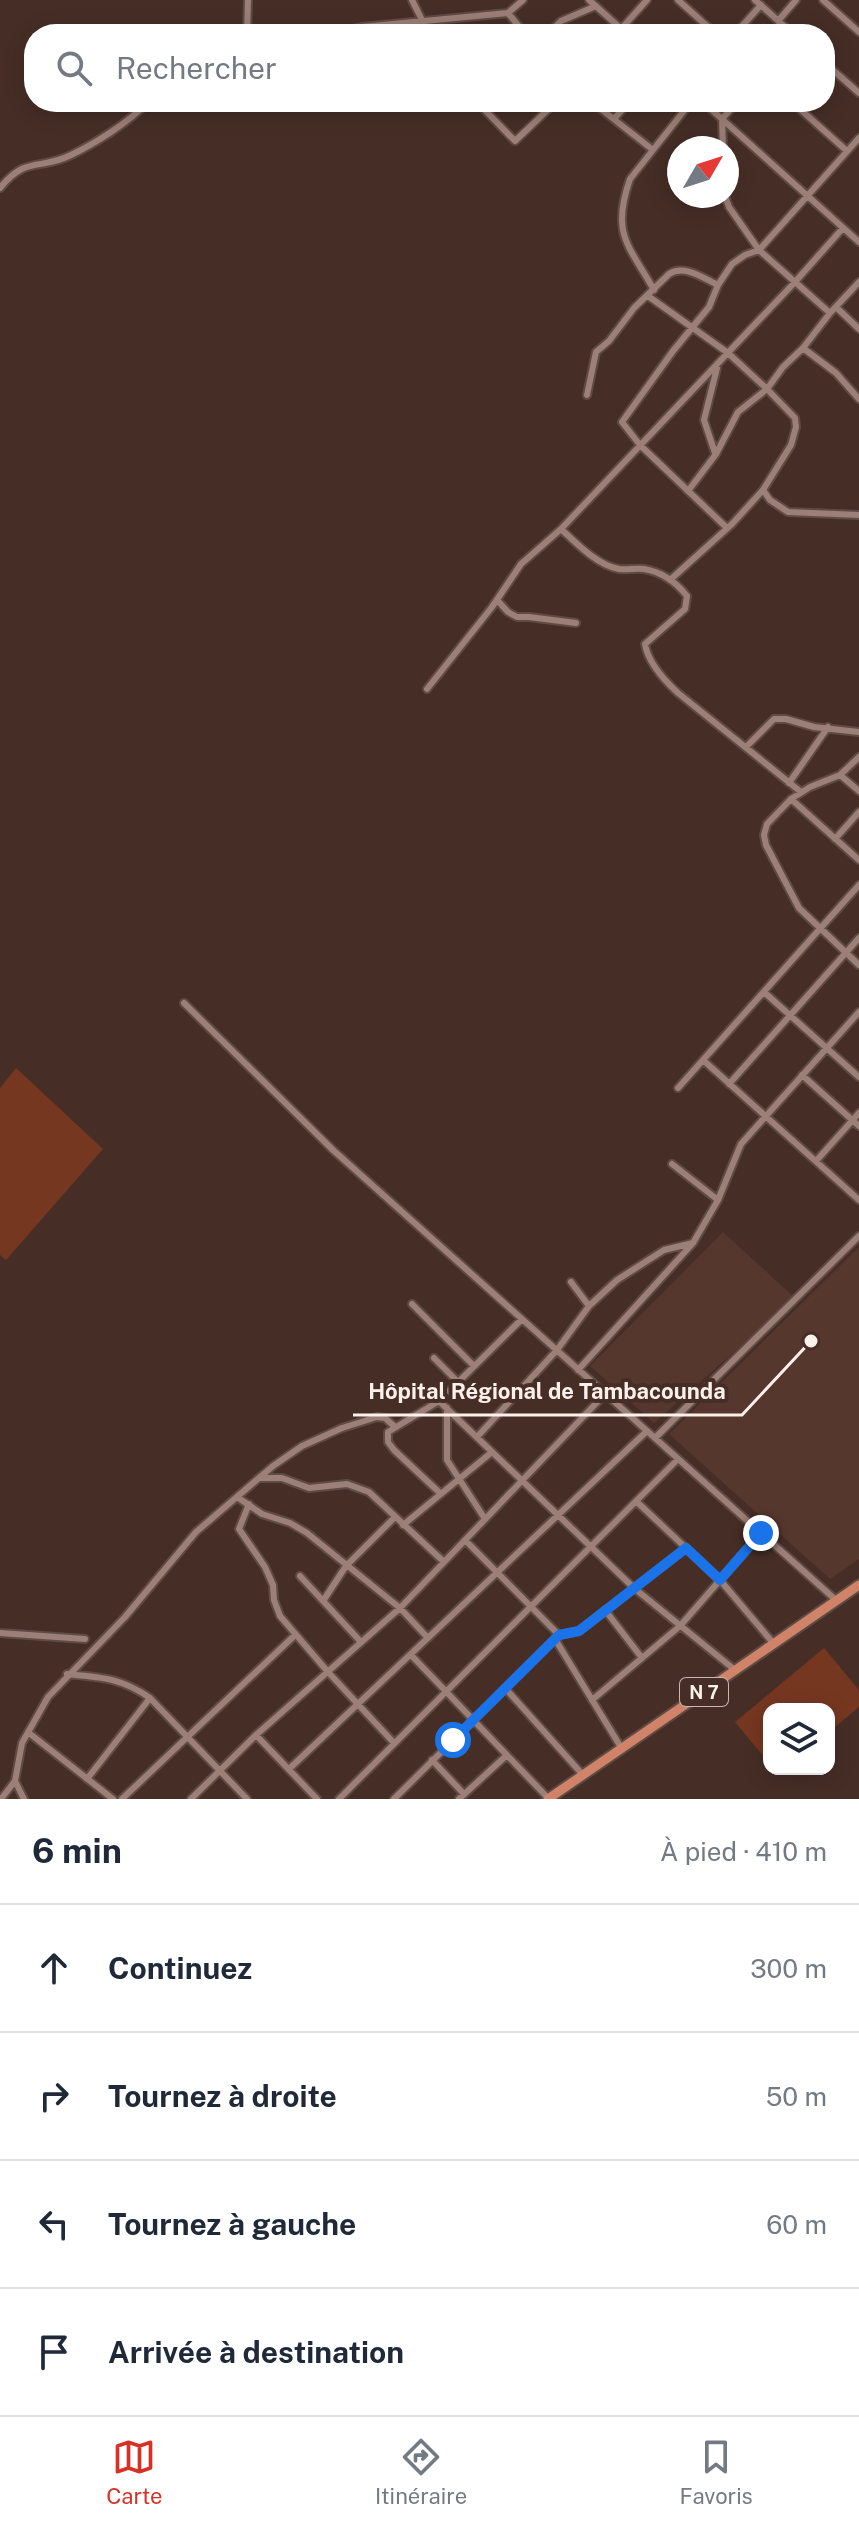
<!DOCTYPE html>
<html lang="fr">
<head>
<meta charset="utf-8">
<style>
	:root { --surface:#fff; --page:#f2f2f3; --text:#1f2937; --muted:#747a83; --line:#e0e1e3; --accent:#d93025 }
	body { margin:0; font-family:"Public Sans",sans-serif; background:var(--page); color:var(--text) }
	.controls { position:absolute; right:24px; bottom:24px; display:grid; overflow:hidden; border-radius:16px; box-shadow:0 4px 20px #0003 }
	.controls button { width:72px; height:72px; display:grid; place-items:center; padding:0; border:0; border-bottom:2px solid var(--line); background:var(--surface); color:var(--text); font:40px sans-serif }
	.compass { position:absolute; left:667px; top:136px; width:72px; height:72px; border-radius:50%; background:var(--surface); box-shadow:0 4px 20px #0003; rotate:51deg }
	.stop { position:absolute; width:24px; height:24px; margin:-18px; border:6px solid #1a73e8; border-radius:50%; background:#fff }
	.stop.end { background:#1a73e8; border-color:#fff; box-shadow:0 2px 8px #0008 }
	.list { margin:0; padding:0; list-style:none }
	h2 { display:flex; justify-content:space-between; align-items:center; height:104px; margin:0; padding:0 32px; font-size:34px }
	h2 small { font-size:26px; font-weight:400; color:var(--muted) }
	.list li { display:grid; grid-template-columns:52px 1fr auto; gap:24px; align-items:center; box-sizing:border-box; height:128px; padding:0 32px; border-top:2px solid var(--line) }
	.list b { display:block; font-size:30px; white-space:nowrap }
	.list em { font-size:26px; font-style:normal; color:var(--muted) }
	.icon { flex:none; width:44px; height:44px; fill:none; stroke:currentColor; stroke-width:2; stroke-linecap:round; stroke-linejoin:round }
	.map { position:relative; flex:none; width:859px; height:1799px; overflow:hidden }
	.search { position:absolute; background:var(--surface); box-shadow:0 4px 20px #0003; left:24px; right:24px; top:24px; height:88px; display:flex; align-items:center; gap:20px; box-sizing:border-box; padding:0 28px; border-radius:32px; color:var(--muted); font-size:30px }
	.sheet { height:616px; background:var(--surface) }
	nav { display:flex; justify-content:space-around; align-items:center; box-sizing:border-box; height:112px; border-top:2px solid var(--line); background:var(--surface); font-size:22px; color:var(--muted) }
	nav a { display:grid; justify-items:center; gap:4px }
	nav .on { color:var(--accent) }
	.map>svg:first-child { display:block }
	.built { fill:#55372d }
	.green { fill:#763721 }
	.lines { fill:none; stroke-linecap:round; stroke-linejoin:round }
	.minor-casing { stroke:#5e4b43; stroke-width:10 }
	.trunk-casing { stroke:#5e4b43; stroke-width:13 }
	.minor { stroke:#9c7f76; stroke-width:6 }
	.trunk { stroke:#d08368; stroke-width:9 }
	.route { stroke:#1a73e8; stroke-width:10 }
	.labels { text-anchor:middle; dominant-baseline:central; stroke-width:8; stroke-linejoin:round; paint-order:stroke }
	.shield { fill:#462e26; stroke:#c7b6b1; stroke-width:2 }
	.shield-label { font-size:18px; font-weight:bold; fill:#fef1ec }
	.leader { fill:none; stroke:#fef1ec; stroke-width:3 }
	.callout-dot { fill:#fef1ec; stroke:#462e26; stroke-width:3 }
	.callout-label { font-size:22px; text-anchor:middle; font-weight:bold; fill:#fef1ec; stroke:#462e26; stroke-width:8; stroke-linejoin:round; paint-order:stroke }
</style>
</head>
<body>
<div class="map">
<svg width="859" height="1799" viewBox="0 0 859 1799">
	<rect width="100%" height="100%" fill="#462e26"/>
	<path class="built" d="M 723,1232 L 795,1298 L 654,1423 L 590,1366 Z
		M 859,1247 L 859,1559 L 830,1579 L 669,1434 Z"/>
	<path class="green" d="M 16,1068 L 103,1149 L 6,1260 L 0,1255 L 0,1088 Z
		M 824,1648 L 859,1690 L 859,1707 L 829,1732 L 829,1709 L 769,1709 L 769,1763 L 735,1722 Z"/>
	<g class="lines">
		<g class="minor-casing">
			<path id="minor" d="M 412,0 L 429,34
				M 589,0 L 627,34
				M 678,0 L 716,34
				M 755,0 L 793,34
				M 823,0 L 859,32
				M 508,13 L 525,34
				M 778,21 L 796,0
				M 621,29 L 647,0
				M 247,34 L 248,0
				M 332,34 L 361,27 L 508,13 L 523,0
				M 548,34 L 561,21 L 596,6
				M 735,34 L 761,5
				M 825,63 L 859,93
				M 477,102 L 515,141 L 556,102
				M 592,102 L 653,150
				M 703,102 L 859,242
				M 792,102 L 847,151
				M 614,119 L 629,102
				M 723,148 L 722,119 L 737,102
				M 0,188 C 27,155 39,171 71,155 C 96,143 129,122 148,102
				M 725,196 L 729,207 L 759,250 L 830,313
				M 654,290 C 628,244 611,234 630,179 L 691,102
				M 648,296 L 728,353 L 767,389 L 795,418 L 796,427 L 791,445 L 763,490 L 732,524 L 670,580
				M 836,307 L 859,329
				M 803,348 L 836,373 L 859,399
				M 587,395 L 596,352 L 609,341 L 634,308 L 669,274 C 684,264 703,278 718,285
				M 715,453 L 704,420 L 717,368
				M 763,490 L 770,500 L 788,512 L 859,515
				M 688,491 L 716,454 L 738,412 L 767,389 L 783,367 L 803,348 L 830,313 L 859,282
				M 727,528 L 640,445 L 622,422 L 673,351 L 709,307 L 718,285 L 732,264 L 745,255 L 759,250 L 859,138
				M 561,529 C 576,543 597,565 619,569 C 627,570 636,568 644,569 C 662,572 676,582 687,596 L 685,609 L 645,644 C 648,663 664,680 678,693 L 801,792
				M 497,600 L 508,612 L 517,617 L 529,617 L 576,623
				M 427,689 L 492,607 L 521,564 L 561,529 L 795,282 L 843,228
				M 746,747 L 774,719 L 786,719 L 814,727 L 859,732
				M 859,757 L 840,775 L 810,787 L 791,799 L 767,824 L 764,835 L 766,845 L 799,908 L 859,965
				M 840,775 L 859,791
				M 789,783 L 828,727
				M 791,799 L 859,860
				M 835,839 L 859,812
				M 764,992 L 859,1077
				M 184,1003 L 333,1150 L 837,1601
				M 703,1060 L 859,1200
				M 802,1075 L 859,1126
				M 729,1084 L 859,938
				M 678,1088 L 859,885
				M 816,1161 L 859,1113
				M 672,1164 L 718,1200
				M 571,1282 L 589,1306
				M 412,1304 L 474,1366
				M 434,1358 L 458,1382
				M 578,1370 L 693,1243 L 718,1200 L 741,1144 L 859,1012
				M 439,1401 L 634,1588 L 735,1670
				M 447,1408 L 447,1460 L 485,1519
				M 477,1437 L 557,1350 L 589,1306 L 617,1280 L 664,1250 L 693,1243
				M 655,1438 L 859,1236
				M 259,1478 L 282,1478 L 309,1488 L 347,1484 L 369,1492 L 444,1562
				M 441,1494 L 394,1450 L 388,1442 L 388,1432 L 439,1401 L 521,1320
				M 237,1497 L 262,1514 L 290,1523 L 307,1533 L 400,1608 L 428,1638
				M 636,1501 L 720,1580 L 774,1644
				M 249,1504 L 239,1529 L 265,1567 L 273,1585 L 274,1600 L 280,1616 L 328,1672 L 394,1743
				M 403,1525 L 492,1452
				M 465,1540 L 559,1635
				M 300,1576 L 361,1642
				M 323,1601 L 346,1566 L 395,1517
				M 605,1610 L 642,1658
				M 0,1633 L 85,1639
				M 555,1639 L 622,1749
				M 411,1655 L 549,1799
				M 67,1674 C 101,1677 122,1678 150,1698 L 247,1799
				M 505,1688 L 583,1775
				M 592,1700 L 680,1626 L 761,1533
				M 29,1733 L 113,1799
				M 256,1735 L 317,1799
				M 432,1760 L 464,1794
				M 289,1769 L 647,1431
				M 87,1779 L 150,1698
				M 15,1781 L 24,1799
				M 1,1799 L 15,1781 L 22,1743 L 48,1697 L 125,1617 L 196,1532 L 273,1466 L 302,1446 L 342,1428 L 377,1417 L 385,1418 L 394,1426
				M 122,1799 L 295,1635
				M 191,1799 L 256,1735 L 400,1608 L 605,1394
				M 339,1799 L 678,1459
				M 394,1799 L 559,1635 L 579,1631 L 686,1548
				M 459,1799 L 507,1755"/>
		</g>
		<g class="trunk-casing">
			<path id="trunk" d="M 548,1799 L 859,1585"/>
		</g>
		<use href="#minor" class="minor"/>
		<use href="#trunk" class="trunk"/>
	</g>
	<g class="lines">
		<path class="route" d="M 453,1740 L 559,1635 L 579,1631 L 686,1548 L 720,1580 L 761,1533"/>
	</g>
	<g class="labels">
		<rect class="shield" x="680" y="1678" width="48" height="28" rx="6"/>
		<g class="shield-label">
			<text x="704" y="1692">N 7</text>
		</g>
	</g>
	<path class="leader" d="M811 1341L742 1415H353"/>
	<circle class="callout-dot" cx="811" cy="1341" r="8"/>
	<g class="callout-label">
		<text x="547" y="1399">Hôpital Régional de Tambacounda</text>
	</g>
</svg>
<div class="controls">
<button><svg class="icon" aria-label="layers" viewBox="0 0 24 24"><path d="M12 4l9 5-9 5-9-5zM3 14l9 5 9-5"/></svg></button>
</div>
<svg class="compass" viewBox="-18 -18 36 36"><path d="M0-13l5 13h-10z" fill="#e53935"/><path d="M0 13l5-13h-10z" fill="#747a83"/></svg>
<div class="stop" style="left:453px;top:1740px"></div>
<div class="stop end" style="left:761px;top:1533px"></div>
<div class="search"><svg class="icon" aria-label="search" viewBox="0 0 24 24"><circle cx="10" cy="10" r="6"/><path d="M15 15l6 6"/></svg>Rechercher</div>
</div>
<section class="sheet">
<h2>6 min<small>À pied · 410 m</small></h2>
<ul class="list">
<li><svg class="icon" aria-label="ahead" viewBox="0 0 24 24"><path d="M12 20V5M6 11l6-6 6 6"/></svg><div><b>Continuez</b></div><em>300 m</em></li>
<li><svg class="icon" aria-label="right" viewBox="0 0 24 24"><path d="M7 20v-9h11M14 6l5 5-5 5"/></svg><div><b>Tournez à droite</b></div><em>50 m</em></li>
<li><svg class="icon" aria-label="left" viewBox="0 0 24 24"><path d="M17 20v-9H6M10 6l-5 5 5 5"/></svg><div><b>Tournez à gauche</b></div><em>60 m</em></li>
<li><svg class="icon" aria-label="arrive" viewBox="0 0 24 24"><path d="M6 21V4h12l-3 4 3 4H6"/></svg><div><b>Arrivée à destination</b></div></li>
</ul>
</section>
<nav>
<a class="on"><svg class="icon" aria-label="map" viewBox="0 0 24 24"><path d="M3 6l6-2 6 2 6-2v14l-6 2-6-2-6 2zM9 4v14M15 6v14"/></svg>Carte</a>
<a><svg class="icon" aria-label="directions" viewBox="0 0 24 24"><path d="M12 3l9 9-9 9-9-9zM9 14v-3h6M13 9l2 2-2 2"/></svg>Itinéraire</a>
<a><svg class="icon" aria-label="saved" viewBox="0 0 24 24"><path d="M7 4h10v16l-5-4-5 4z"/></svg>Favoris</a>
</nav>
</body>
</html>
